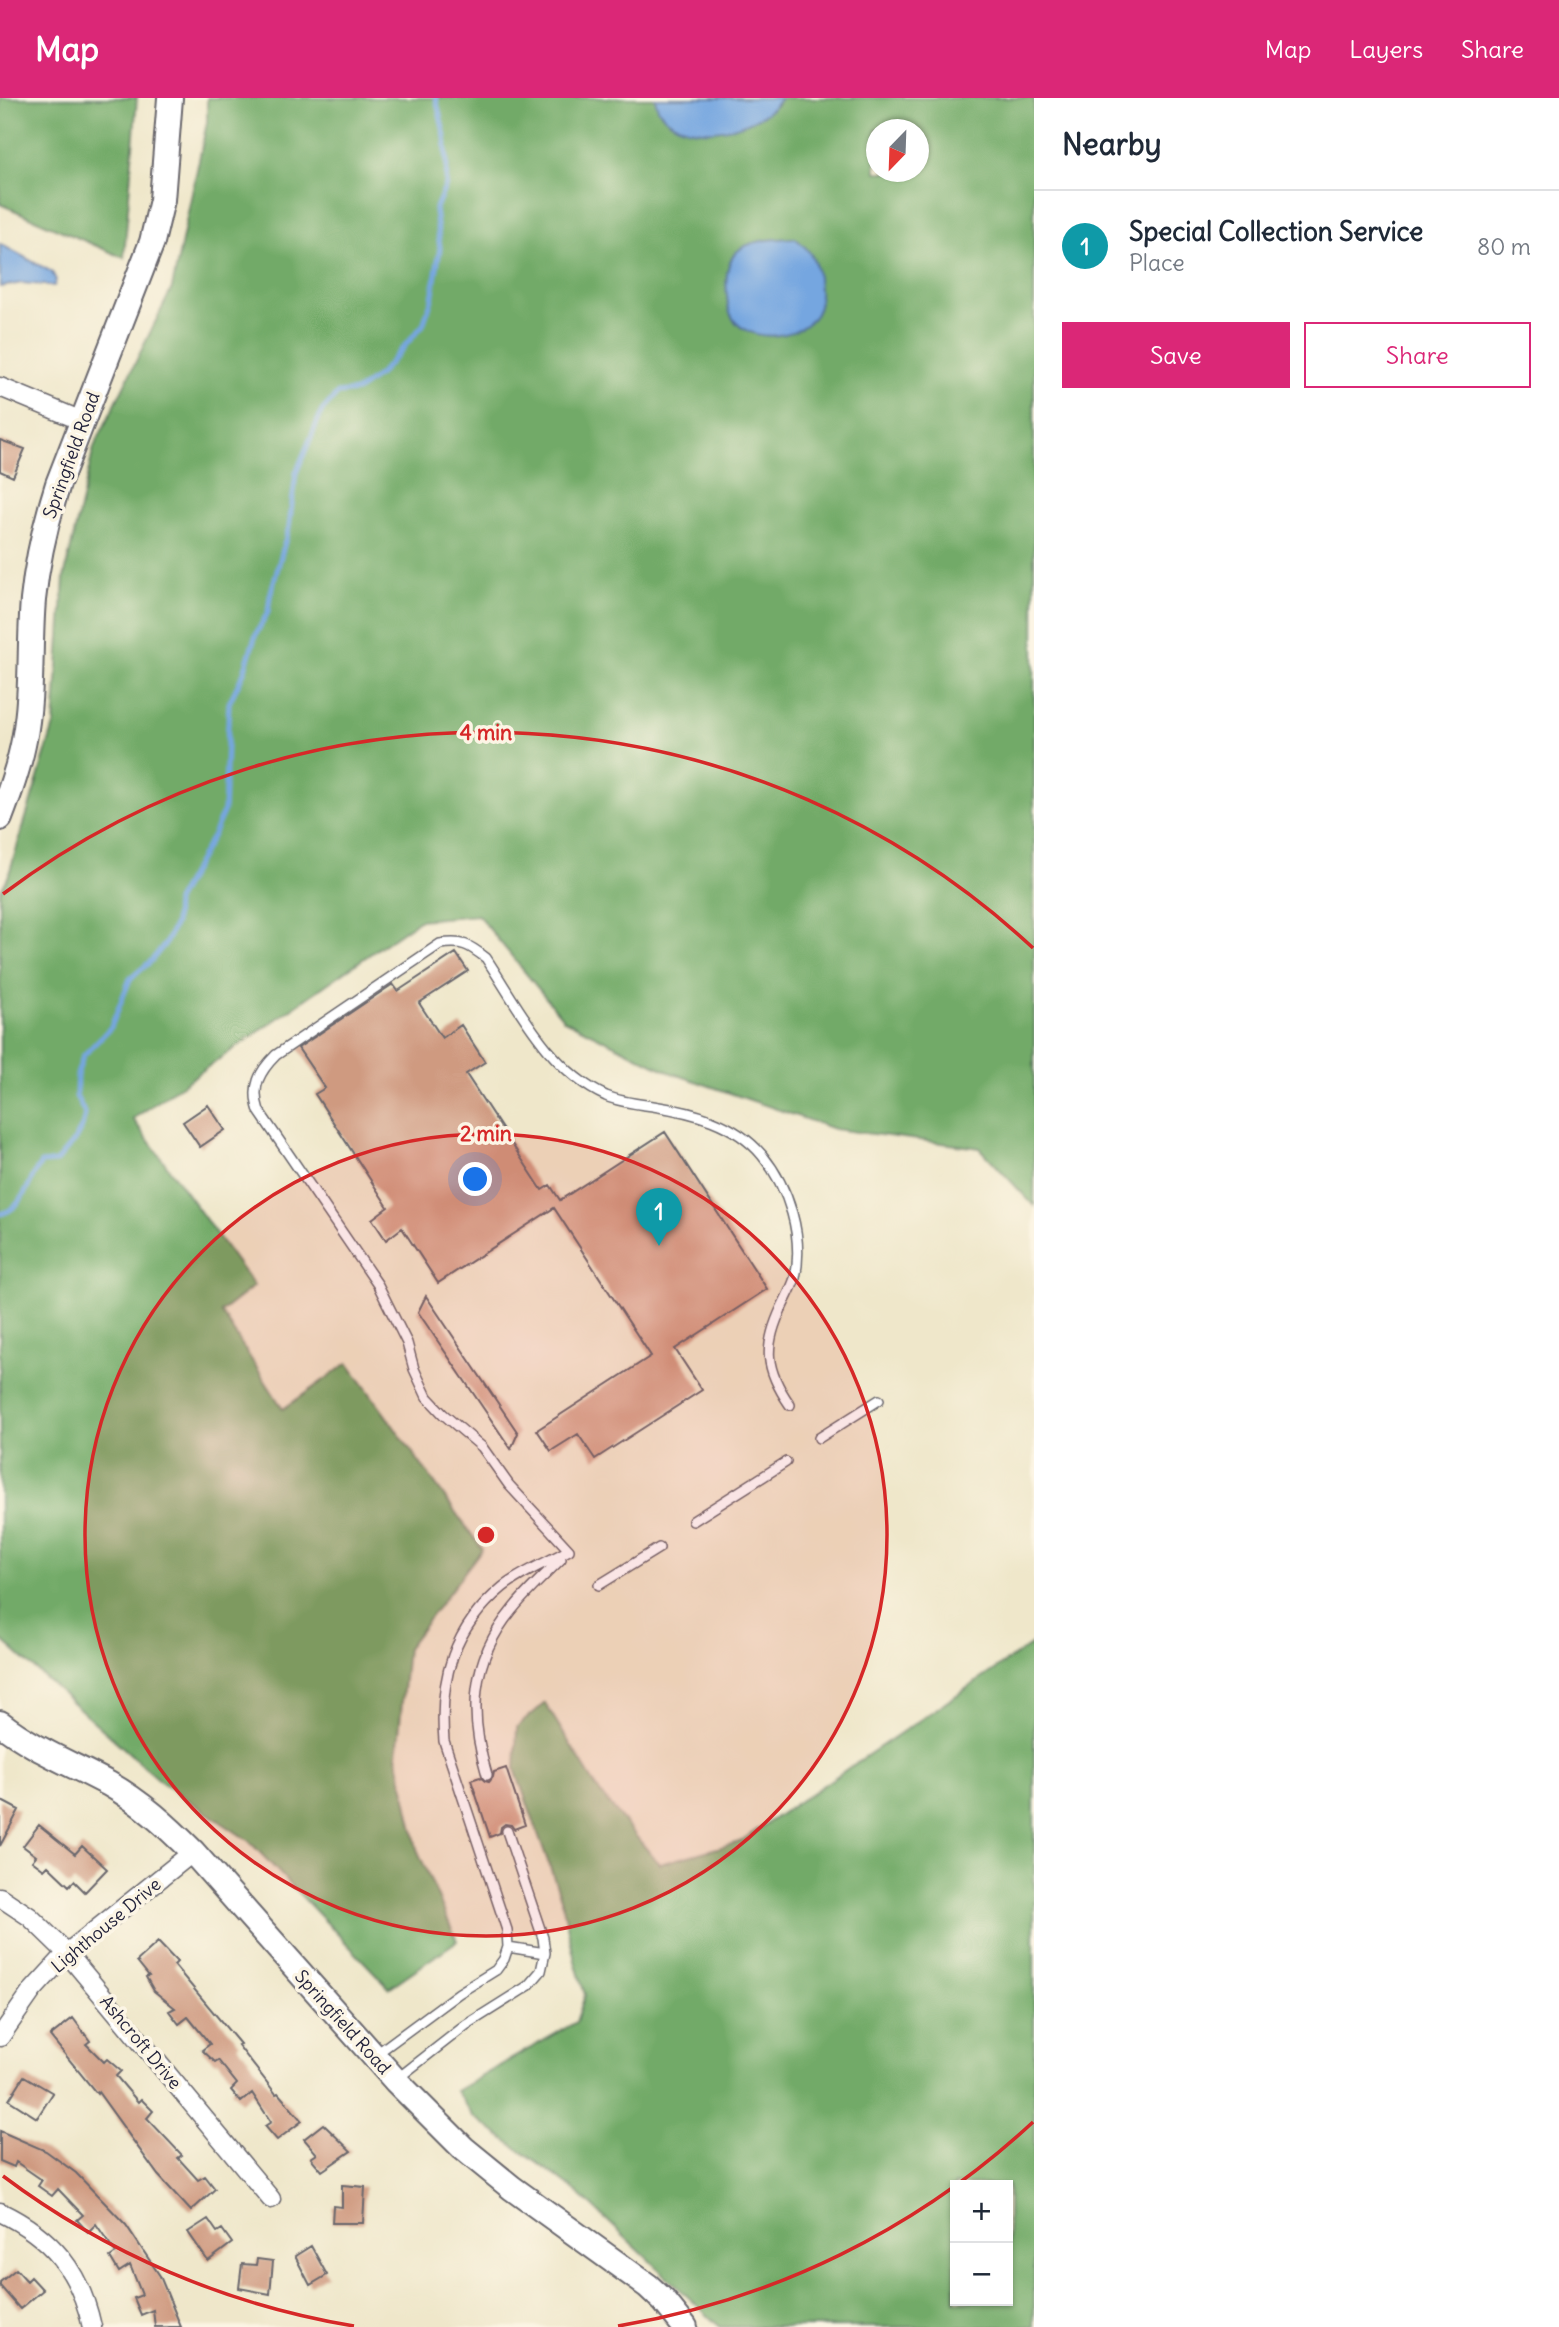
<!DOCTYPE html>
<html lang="en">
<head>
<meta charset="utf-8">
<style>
	:root { --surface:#fff; --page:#f2f2f3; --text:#1f2937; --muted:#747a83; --line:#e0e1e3; --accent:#db2777 }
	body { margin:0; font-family:Delius,sans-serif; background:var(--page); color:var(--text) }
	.controls { position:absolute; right:21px; bottom:21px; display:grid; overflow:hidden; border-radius:0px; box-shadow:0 2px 5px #0004 }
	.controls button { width:63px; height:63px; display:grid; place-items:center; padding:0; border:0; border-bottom:2px solid var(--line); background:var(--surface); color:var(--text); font:35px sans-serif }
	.compass { position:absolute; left:866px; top:21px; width:63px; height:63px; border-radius:50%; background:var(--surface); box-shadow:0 2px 5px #0004; rotate:203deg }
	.you { position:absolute; left:476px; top:1082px; width:24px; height:24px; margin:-18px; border:5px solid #fff; border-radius:50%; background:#1a73e8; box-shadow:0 0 0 10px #1a73e833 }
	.badge { display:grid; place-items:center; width:46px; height:46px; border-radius:50%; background:var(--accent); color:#fff; font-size:23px; font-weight:700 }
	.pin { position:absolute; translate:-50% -58px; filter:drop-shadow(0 2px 4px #0008) }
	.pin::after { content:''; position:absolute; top:37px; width:24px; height:21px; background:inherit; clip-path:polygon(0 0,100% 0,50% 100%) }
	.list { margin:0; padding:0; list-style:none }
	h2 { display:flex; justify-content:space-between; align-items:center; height:91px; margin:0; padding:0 28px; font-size:30px }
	h2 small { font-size:23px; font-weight:400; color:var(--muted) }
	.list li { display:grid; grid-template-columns:46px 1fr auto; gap:21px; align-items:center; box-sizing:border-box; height:112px; padding:0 28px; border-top:2px solid var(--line) }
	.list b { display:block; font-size:26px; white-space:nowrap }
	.list p { margin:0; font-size:23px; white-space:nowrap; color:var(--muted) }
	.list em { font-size:23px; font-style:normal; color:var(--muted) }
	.actions { display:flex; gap:14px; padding:21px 28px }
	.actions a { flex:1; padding:16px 0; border:2px solid var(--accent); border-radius:0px; text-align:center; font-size:24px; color:var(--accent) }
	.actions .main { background:var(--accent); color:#fff }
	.map { position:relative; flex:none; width:1034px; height:2229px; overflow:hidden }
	header { display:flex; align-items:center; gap:42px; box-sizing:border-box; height:98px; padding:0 35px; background:var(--accent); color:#fff }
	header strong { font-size:33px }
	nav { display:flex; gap:38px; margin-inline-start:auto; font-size:24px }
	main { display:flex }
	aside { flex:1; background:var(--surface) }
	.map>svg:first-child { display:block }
	.forest { fill:#72aa68; stroke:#4a6652; stroke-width:2; fill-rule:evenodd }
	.water { fill:#75a6e0; stroke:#4c648e; stroke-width:2 }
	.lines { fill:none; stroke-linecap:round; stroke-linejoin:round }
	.stream { stroke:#75a6e0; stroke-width:5 }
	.building { fill:#cf9a80 }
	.lane-casing { stroke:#6a676d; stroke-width:12 }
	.street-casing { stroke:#6a676d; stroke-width:21 }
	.secondary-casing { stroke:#6a676d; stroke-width:28 }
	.lane { stroke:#fff; stroke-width:9 }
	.street { stroke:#fff; stroke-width:18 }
	.secondary { stroke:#fff; stroke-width:24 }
	.ring { fill:none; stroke:#d62828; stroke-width:3.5 }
	.labels { text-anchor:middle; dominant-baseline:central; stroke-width:7; stroke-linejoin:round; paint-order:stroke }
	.street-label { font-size:18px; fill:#22223b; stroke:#fcf5e5 }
	.centre { fill:#d62828; stroke:#fcf5e5; stroke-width:3.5 }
	.ring-label { font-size:21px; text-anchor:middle; font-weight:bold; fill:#d62828; stroke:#fcf5e5; stroke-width:7; stroke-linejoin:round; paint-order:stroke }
</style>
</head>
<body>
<header>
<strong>Map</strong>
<nav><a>Map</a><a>Layers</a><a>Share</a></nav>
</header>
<main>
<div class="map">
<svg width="1034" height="2229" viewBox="0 0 1034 2229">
	<rect width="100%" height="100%" fill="#fcf5e5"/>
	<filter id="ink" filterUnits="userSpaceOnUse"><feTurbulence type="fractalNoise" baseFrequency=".0143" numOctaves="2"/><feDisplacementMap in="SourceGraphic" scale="14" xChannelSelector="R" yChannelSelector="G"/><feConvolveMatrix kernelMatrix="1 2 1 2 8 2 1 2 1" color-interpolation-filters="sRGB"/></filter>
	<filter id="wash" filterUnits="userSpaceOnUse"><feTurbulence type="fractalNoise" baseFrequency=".00686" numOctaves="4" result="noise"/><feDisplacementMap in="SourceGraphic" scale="28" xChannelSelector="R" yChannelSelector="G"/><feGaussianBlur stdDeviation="1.57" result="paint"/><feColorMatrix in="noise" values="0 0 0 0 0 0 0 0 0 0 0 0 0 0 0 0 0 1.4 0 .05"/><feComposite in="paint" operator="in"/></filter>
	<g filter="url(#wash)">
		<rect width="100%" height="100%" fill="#efe7ca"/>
		<path class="forest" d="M 0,0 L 137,0 L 124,160 L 0,106 Z
			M 207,0 L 655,0 L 661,15 L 776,8 L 781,0 L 1034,0 L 1034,1108 L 980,1050 L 834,1031 L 669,974 L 564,922 L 478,817 L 419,822 L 133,1021 L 254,1188 L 221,1214 L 283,1311 L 348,1265 L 482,1451 L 407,1550 L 397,1657 L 417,1751 L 457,1843 L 389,1890 L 249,1743 L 164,1686 L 0,1540 L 0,794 L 8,779 L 54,627 L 64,480 L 94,349 L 172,190 L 207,24 ZM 876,32 L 918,32 L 918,74 L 876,74 Z
			M 1034,1545 L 1034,2229 L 720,2229 L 576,2093 L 473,2018 L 456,1993 L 576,1924 L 585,1897 L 575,1863 L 561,1800 L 515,1671 L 517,1629 L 545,1605 L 600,1695 L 659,1766 L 739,1744 ZM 1008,2087 L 1008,2203 L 955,2203 L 955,2087 Z"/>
		<path class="water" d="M 655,0 L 781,0 C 760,32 688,48 661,15 C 658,12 656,5 655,0 Z
			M 795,140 C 810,152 816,161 818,180 C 818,187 820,195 820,202 C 817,245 734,252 728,207 C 720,149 741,142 795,140 Z
			M 0,146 L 52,174 L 56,182 L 54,188 L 22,185 L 0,189 Z"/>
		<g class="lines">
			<path class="stream" d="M 0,1116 C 24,1111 28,1083 41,1065 L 56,1064 L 74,1043 L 82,1029 L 85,1016 L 76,998 L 77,977 L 83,958 L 111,929 L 130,881 L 151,863 L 165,846 L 175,826 L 176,803 L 213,737 L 224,712 L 229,605 L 244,574 L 256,536 L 268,514 L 270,498 L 289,429 L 296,375 L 322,313 L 338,295 L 357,293 L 379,277 L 423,227 L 432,201 L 440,150 L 435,112 L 446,87 L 447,65 L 445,39 L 436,0"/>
		</g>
		<g id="blocks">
			<path class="building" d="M 0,342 L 25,351 L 13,379 L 0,373 Z
				M 456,855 L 468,873 L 419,905 L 442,940 L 461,927 L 485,964 L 466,976 L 542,1092 L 550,1087 L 560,1102 L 665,1034 L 767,1191 L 675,1251 L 702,1292 L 595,1361 L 578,1336 L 551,1353 L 537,1332 L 651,1258 L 554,1110 L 438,1185 L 402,1130 L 386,1142 L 372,1121 L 388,1109 L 315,996 L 325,990 L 298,950 L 393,886 L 398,893 Z
				M 208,1007 L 225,1032 L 200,1049 L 183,1024 Z
				M 426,1198 L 518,1335 L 511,1351 L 418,1214 Z
				M 506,1670 L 525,1727 L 514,1731 L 511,1727 L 505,1726 L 501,1729 L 500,1735 L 490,1739 L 471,1682 L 480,1679 L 485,1683 L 489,1684 L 493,1679 L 494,1674 Z
				M 0,1702 L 19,1712 L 0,1748 Z
				M 39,1727 L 75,1756 L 82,1748 L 107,1771 L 85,1794 L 74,1783 L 69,1788 L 48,1768 L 44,1772 L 32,1763 L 36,1758 L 23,1748 Z
				M 158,1844 L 177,1864 L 174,1867 L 240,1946 L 238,1947 L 276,1996 L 278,1995 L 302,2023 L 277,2042 L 265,2028 L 271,2024 L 252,1995 L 241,2004 L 231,1992 L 237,1986 L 218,1962 L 215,1964 L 202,1952 L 210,1946 L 188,1919 L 179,1926 L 169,1913 L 175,1910 L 154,1893 L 146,1879 L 149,1878 L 137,1863 Z
				M 73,1920 L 90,1943 L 86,1946 L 104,1964 L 107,1961 L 121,1973 L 116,1978 L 138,2004 L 141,2001 L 153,2013 L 147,2020 L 182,2057 L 178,2060 L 198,2082 L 205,2078 L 215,2091 L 191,2113 L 158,2077 L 98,1994 L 97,1996 L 50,1938 Z
				M 24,1978 L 53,1995 L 37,2020 L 9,2002 Z
				M 323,2026 L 351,2053 L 322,2073 L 311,2060 L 317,2056 L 304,2041 Z
				M 0,2033 L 46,2053 L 76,2075 L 126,2127 L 160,2178 L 181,2229 L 155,2229 L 153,2212 L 141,2217 L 134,2200 L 142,2197 L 130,2167 L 119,2174 L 110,2159 L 116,2155 L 96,2126 L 88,2134 L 77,2122 L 83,2117 L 58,2091 L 52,2098 L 38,2088 L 42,2082 L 16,2064 L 14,2069 L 0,2063 Z
				M 342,2087 L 365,2089 L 363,2125 L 332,2125 L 333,2108 L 342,2109 Z
				M 208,2121 L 217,2134 L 222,2131 L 232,2145 L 208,2163 L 188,2134 Z
				M 311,2148 L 327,2177 L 310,2187 L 295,2158 Z
				M 257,2161 L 273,2163 L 270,2196 L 239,2190 L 242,2166 L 256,2167 Z
				M 16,2171 L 27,2183 L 31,2179 L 43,2192 L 20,2211 L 0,2188 L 0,2184 Z"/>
		</g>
	</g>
	<g filter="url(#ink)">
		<use href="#blocks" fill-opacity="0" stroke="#6a676d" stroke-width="2"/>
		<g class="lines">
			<g class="lane-casing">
				<path id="lane" d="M 819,1340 L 879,1302
					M 693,1423 L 786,1364
					M 569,1452 L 509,1387 L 482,1349 L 443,1316 L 427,1299 L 414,1271 L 407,1245 L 378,1187 L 259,1013 C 251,989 259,974 276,957 L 440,846 C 463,843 468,846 486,860 C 519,910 549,972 606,998 C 620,1004 638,1006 653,1008 C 692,1014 734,1024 762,1057 C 789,1090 804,1138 795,1180 C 792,1190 786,1200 782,1209 C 763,1249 765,1271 790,1307
					M 599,1487 L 659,1450
					M 487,1677 C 469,1617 470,1563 512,1512 C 526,1494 544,1478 561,1461
					M 508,1849 L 545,1855
					M 375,1957 L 459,1895 L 496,1872 L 504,1861 L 508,1849 L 507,1832 L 444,1643 C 439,1581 453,1530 503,1489 C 522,1474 548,1464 569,1452
					M 397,1981 L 466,1927 L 528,1888 L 541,1873 L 545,1855 L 543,1840 L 507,1733"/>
			</g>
			<g class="street-casing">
				<path id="street" d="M 0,289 L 82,323
					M 0,1799 L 30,1819 L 67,1855 L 271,2101
					M 0,1939 L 32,1893 L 67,1855 L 193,1754
					M 0,2114 C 52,2139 80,2173 92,2229"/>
			</g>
			<g class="secondary-casing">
				<path id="secondary" d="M 0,720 C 10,694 19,669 24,642 C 33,596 29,549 33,502 C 37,462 46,424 58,386 L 152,144 L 162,102 L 170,0
					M 0,1625 C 33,1651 72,1666 109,1686 C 141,1704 167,1728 193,1754 L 396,1983 L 463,2050 L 512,2090 L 648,2188 L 664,2203 L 685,2229"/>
			</g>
			<use href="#lane" class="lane"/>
			<use href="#street" class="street"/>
			<use href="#secondary" class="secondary"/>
		</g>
	</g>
	<circle cx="486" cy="1437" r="401" fill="#d62828" fill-opacity=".12"/>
	<g class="ring">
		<circle cx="486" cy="1437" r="401"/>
		<path d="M1033 2024A802 802 0 0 1 618 2228M354 2228A802 802 0 0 1 3 2078M3 796A802 802 0 0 1 1033 850"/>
	</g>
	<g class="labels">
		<g class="street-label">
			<text transform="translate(71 357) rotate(-70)">Springfield Road</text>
			<text transform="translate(106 1827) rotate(-40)">Lighthouse Drive</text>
			<text transform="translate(343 1924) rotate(48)">Springfield Road</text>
			<text transform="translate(141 1944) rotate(50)">Ashcroft Drive</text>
		</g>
	</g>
	<circle cx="486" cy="1437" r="10" class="centre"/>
	<g class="ring-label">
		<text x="486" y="642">4 min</text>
		<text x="486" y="1043">2 min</text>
	</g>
</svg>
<div class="controls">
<button>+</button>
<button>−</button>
</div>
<svg class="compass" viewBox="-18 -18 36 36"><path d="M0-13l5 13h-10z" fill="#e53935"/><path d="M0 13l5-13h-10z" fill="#747a83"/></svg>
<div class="you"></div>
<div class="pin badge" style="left:659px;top:1148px;background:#0f9aa8">1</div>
</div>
<aside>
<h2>Nearby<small></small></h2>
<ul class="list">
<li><span class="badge" style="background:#0f9aa8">1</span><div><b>Special Collection Service</b><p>Place</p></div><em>80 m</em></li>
</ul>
<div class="actions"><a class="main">Save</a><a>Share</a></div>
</aside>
</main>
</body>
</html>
